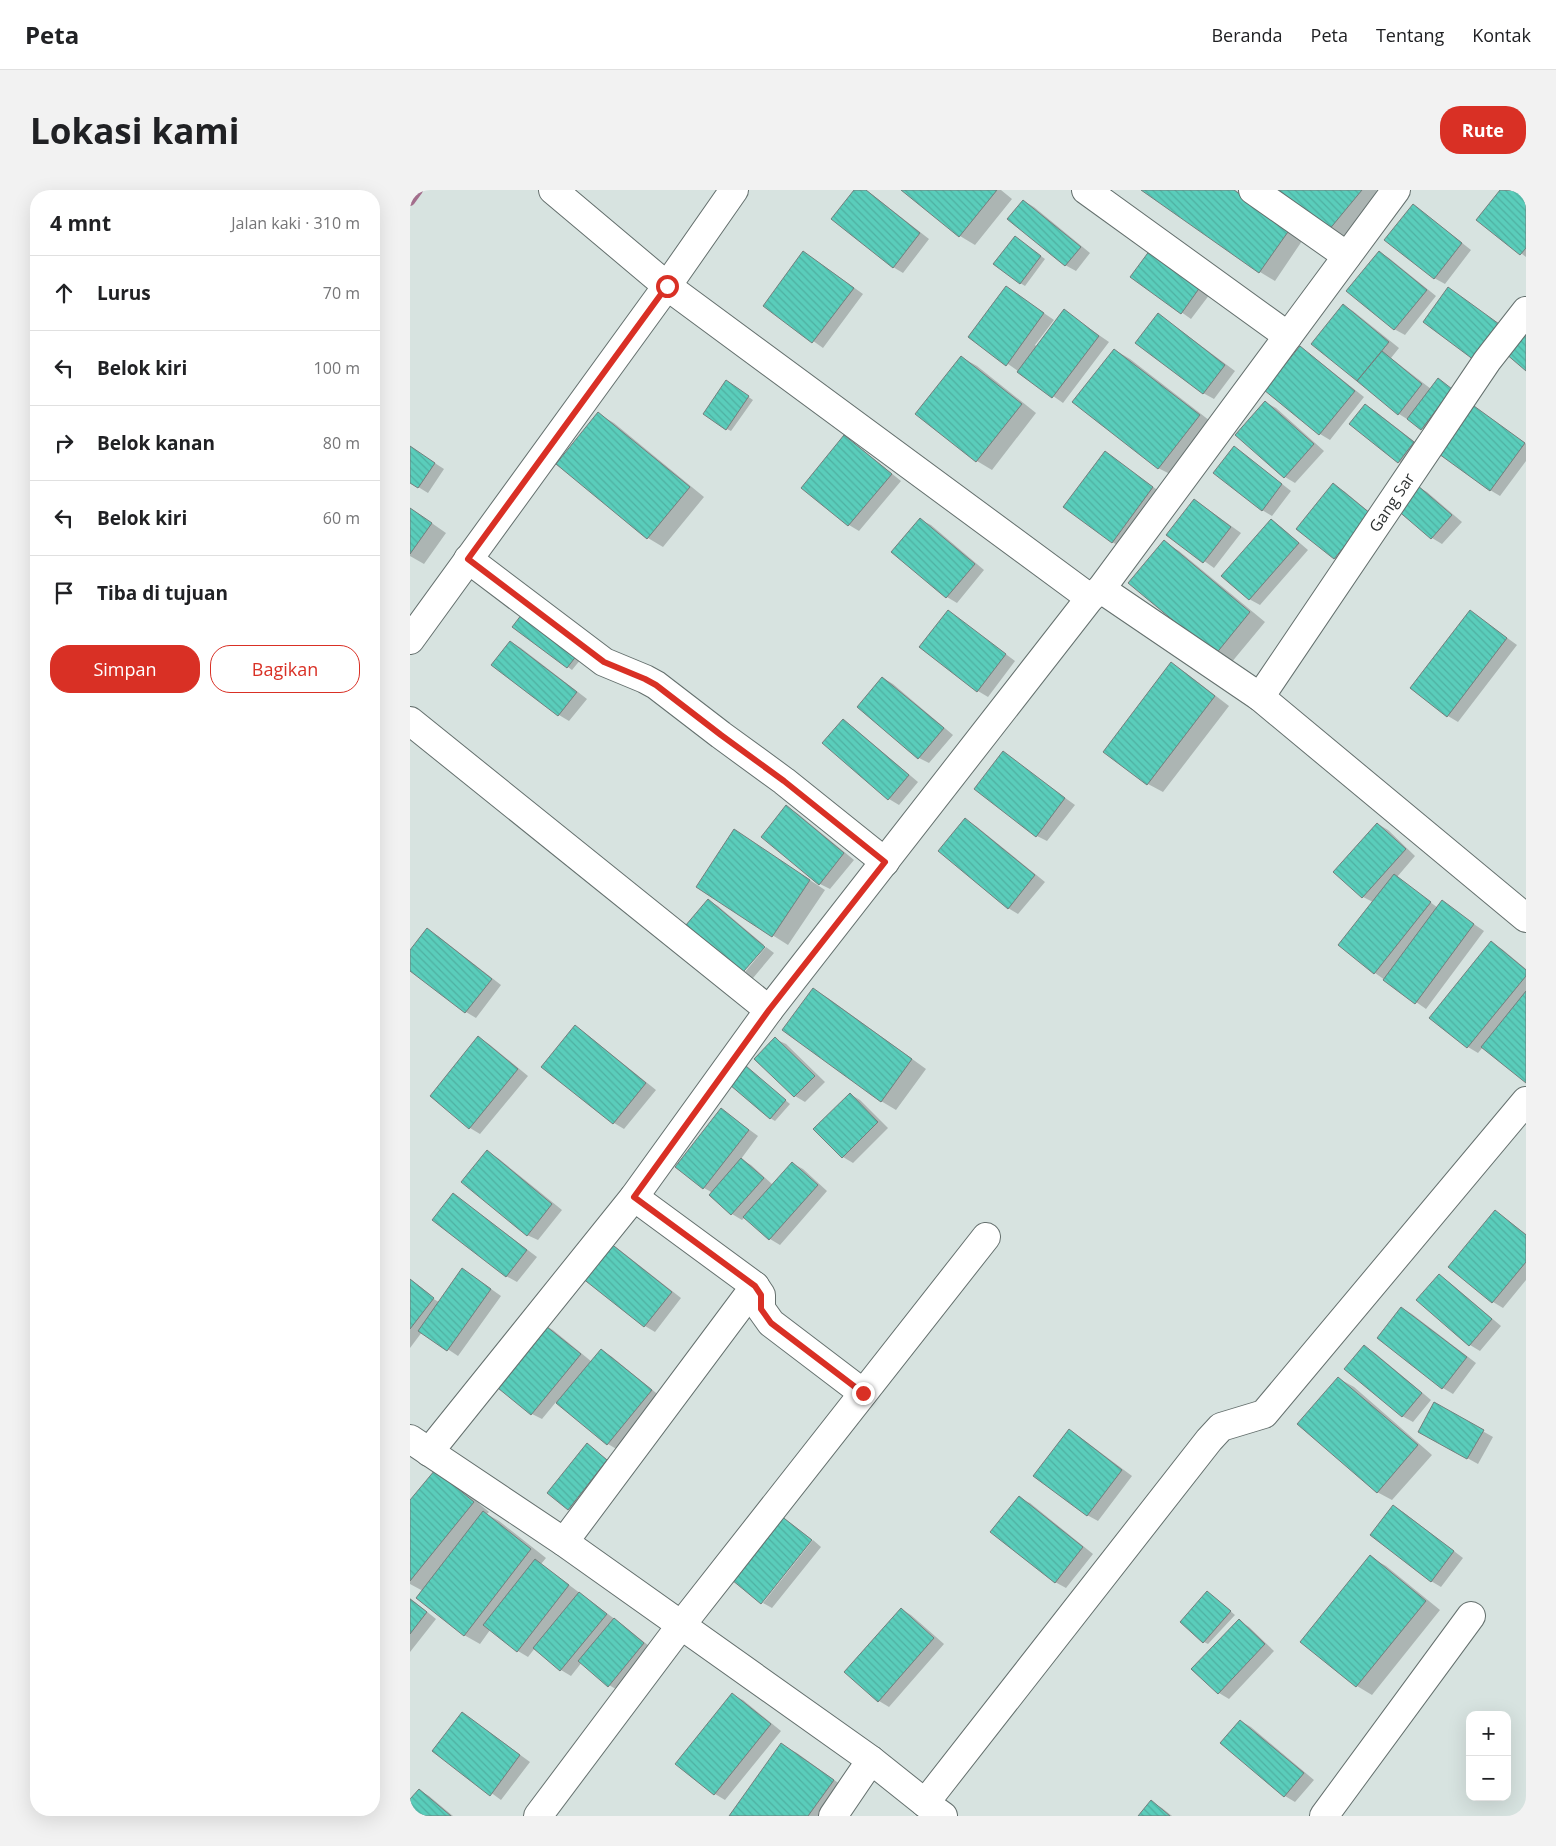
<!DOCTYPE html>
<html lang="id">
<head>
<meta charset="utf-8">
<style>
	:root { --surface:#fff; --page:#f2f2f2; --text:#202124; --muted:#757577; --line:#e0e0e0; --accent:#d93025 }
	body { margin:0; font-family:"Open Sans",sans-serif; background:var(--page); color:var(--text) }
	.controls { position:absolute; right:15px; bottom:15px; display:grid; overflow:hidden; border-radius:10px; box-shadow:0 5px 20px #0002 }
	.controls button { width:45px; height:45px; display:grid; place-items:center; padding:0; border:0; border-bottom:1px solid var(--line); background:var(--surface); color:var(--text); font:25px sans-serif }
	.stop { position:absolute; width:15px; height:15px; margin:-11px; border:4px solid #d93025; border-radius:50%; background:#fff }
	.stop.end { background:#d93025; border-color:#fff; box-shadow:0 1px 5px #0008 }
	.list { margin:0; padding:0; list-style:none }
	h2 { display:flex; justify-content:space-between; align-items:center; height:65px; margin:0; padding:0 20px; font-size:21px }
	h2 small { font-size:16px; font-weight:400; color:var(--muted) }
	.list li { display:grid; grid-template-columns:32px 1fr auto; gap:15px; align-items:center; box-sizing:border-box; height:75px; padding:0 20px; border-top:1px solid var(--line) }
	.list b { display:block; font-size:19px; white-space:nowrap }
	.list em { font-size:16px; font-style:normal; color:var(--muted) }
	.actions { display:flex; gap:10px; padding:15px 20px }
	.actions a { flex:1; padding:11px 0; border:1px solid var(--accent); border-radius:20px; text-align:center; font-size:18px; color:var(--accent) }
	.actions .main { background:var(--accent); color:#fff }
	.icon { flex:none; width:28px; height:28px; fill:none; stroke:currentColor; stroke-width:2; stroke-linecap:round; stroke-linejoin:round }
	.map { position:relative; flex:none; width:1116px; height:1626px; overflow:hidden; border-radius:20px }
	header { display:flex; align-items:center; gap:30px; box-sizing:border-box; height:70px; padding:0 25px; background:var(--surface); border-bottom:1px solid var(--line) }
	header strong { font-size:24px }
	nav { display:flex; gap:28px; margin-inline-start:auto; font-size:18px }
	.intro { display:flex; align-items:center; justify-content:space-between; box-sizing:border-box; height:120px; padding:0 30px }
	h1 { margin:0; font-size:35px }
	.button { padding:12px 22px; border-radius:20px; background:var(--accent); color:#fff; font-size:18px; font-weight:700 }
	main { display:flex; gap:30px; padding:0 30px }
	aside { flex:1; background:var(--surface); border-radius:20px; box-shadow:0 5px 20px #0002 }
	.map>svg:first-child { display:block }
	.shadow { fill:#0003 }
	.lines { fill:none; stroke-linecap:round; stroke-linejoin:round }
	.stream { stroke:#a36e8c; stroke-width:10 }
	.building { fill:url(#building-back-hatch); stroke:#747f7d }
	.minor-casing { stroke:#65706e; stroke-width:30 }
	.major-casing { stroke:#65706e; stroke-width:30 }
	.minor { stroke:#fff; stroke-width:28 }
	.major { stroke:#fff; stroke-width:28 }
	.route { stroke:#d93025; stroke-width:6 }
	.labels { text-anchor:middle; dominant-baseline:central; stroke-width:4; stroke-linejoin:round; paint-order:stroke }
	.street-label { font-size:16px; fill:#2e3232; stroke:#e4f0ed }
</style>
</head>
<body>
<header>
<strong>Peta</strong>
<nav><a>Beranda</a><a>Peta</a><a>Tentang</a><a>Kontak</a></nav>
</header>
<div class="intro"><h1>Lokasi kami</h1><a class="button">Rute</a></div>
<main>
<aside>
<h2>4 mnt<small>Jalan kaki · 310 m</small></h2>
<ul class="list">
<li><svg class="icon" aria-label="ahead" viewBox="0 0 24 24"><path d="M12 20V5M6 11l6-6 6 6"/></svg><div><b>Lurus</b></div><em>70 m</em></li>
<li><svg class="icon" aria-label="left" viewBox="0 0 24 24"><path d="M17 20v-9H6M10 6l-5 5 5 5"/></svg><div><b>Belok kiri</b></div><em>100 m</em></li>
<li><svg class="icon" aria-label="right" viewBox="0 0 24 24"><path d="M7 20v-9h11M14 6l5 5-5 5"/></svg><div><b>Belok kanan</b></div><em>80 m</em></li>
<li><svg class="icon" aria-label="left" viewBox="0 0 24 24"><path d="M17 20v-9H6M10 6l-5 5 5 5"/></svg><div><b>Belok kiri</b></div><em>60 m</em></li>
<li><svg class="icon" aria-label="arrive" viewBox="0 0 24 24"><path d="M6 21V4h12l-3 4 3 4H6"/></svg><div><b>Tiba di tujuan</b></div></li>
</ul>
<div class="actions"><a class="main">Simpan</a><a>Bagikan</a></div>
</aside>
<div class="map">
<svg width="1116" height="1626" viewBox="0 0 1116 1626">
	<defs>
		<pattern id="building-back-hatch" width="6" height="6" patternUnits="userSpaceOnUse" patternTransform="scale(1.25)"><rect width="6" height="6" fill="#5acdbb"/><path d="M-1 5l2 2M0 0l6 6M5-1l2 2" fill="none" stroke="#4fb0a1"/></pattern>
	</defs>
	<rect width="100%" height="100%" fill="#d7e3e0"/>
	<path class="shadow" d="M 446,0 L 456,0 L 459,2 L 519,49 L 493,83 L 483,77 Z
		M 493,0 L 591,0 L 602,9 L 565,55 L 550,46 Z
		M 733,0 L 825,0 L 894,48 L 865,91 L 850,82 Z
		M 868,0 L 966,0 L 971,4 L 933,49 Z
		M 1092,0 L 1116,0 L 1116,67 L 1068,30 Z
		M 614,11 L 624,17 L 680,63 L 666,81 L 655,75 Z
		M 1003,16 L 1013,22 L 1061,60 L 1035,94 L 1024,88 Z
		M 610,51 L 635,69 L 615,96 L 610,93 Z
		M 394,62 L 453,104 L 413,158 L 354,116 Z
		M 969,62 L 979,68 L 1026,106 L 995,145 L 984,139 Z
		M 722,87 L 803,100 L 781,129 Z
		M 596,97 L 644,130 L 625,155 L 627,157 L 654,121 L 699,152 L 653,213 L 560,147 Z
		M 933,115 L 943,121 L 989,158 L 981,168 L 1021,199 L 1046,203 L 1016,241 L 989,224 L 903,153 Z
		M 748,125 L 758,131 L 825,181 L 804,209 L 793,203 Z
		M 890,158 L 900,164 L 954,207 L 920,250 L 910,244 L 856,199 Z
		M 705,160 L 720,169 L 804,234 L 764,286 L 748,278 Z
		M 551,167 L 567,176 L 626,223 L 582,280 L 567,271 Z
		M 321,195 L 343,210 L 321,241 L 317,239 Z
		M 855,212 L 866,218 L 914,261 L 885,293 L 875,287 L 827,245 Z
		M 955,215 L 965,221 L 1014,259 L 999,278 L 989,272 L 941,234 Z
		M 1065,217 L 1116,254 L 1116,271 L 1090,306 L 1080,300 Z
		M 189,224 L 204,233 L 294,307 L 253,357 L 238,348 Z
		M 434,247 L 444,253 L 491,291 L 449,341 L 439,335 L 393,297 Z
		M 0,257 L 34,279 L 18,303 L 0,292 Z
		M 824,258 L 834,264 L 881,301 L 862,326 L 852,320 Z
		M 695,263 L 753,304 L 713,358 L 702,352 Z
		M 923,295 L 934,301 L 970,331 L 934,374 L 924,368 Z
		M 1007,296 L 1017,302 L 1052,332 L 1032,354 L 1022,348 L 987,319 Z
		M 785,310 L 831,343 L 804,378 L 758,345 Z
		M 0,318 L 36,343 L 14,374 L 0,366 Z
		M 511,330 L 521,335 L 574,380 L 547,413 L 537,407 L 483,362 Z
		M 861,331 L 871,337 L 898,360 L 850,415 L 839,409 Z
		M 754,352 L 769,361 L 855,432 L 821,473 L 720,393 Z
		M 538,421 L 605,471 L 578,507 L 568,501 Z
		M 1060,421 L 1107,455 L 1048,532 L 1038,526 Z
		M 104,437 L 171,469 L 162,480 Z
		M 101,452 L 111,458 L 177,509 L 159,531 L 149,525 L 83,475 Z
		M 761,474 L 776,483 L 819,516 L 753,602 L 738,594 Z
		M 473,488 L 483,494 L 543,545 L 519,573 L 509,568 Z
		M 433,531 L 443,537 L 508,592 L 489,615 L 479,609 Z
		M 593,563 L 665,615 L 637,651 L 627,646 Z
		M 377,617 L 387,623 L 444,670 L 420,699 L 410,694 Z
		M 556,630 L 566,636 L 635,692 L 608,724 L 598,718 Z
		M 968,634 L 978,640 L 1005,666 L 987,687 L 1028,718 L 1032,712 L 1074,741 L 1016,819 L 965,783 L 930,754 L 963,712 L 953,707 Z
		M 339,650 L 415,700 L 378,755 L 287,697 Z
		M 298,710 L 308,716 L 354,755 L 327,787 Z
		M 17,740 L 28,746 L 91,795 L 66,828 L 56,822 L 0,779 L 0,762 Z
		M 1081,753 L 1092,759 L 1116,779 L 1116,892 L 1073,857 L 1068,863 L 1058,857 L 1021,828 Z
		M 356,757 L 364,763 L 338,794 L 329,789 Z
		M 403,799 L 418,808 L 516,879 L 486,920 L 471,911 Z
		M 165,837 L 175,843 L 246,900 L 214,939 L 204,933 L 133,877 Z
		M 69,848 L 79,854 L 118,886 L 70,944 L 60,938 L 21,906 Z
		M 365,849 L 376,854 L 415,892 L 395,912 L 385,906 L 346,869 Z
		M 337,878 L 380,914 L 365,931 L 360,928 Z
		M 440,904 L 450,910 L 478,938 L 443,973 L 433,967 Z
		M 311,919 L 348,946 L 331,969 L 341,975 L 363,995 L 382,973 L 393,979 L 417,1001 L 370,1055 L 360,1049 L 335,1027 L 332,1030 L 322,1024 L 303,1003 L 294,998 Z
		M 77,962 L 88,968 L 152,1020 L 128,1050 L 117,1045 Z
		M 53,1011 L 127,1067 L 107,1092 L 96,1086 Z
		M 1085,1021 L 1116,1044 L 1116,1090 L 1093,1118 L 1083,1112 L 1040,1077 Z
		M 195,1051 L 206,1057 L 271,1108 L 245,1142 L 235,1136 L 169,1084 Z
		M 53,1079 L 91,1106 L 48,1166 L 12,1142 L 0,1158 L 0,1089 L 21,1105 L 19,1104 L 18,1106 L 29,1112 Z
		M 1029,1086 L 1039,1092 L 1091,1136 L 1070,1161 L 1060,1155 Z
		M 992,1118 L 1002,1124 L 1066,1173 L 1043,1204 L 1033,1198 Z
		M 133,1134 L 143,1140 L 182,1172 L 191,1161 L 201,1166 L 251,1207 L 208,1260 L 198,1254 L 146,1212 L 132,1229 L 122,1224 Z
		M 955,1157 L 965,1163 L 1021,1210 L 1003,1232 L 992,1226 Z
		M 928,1188 L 944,1197 L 1022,1265 L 982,1310 L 967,1302 Z
		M 1025,1214 L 1083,1247 L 1068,1274 L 1010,1242 Z
		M 660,1241 L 670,1247 L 722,1286 L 688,1331 L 677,1325 Z
		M 177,1255 L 207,1277 L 169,1325 L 159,1319 Z
		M 41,1290 L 79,1322 L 77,1324 L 89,1331 L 136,1368 L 131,1374 L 214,1436 L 244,1460 L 209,1501 L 199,1495 L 172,1472 L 161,1486 L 151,1480 L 125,1458 L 118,1467 L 108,1461 L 80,1440 L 70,1454 L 54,1445 L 13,1401 L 0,1394 L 0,1312 Z
		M 609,1308 L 620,1313 L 683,1364 L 656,1398 L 645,1392 Z
		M 983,1317 L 993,1322 L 1053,1368 L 1031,1397 L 1021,1391 Z
		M 367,1323 L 401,1349 L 351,1412 Z
		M 403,1350 L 411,1357 L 362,1418 L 353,1413 Z
		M 960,1367 L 976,1376 L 1030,1420 L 962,1505 L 947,1496 L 892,1452 Z
		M 797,1402 L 825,1425 L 798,1454 L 794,1452 Z
		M 0,1408 L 26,1429 L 0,1462 Z
		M 491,1419 L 501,1425 L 534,1454 L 479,1517 L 469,1511 Z
		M 829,1431 L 839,1437 L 864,1461 L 819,1509 L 809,1503 Z
		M 323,1505 L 333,1510 L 371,1541 L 315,1610 L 305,1604 L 267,1574 Z
		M 53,1523 L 120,1572 L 91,1610 L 24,1561 Z
		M 831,1531 L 841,1537 L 904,1590 L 885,1612 L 875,1606 L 812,1553 Z
		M 372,1555 L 387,1563 L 438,1600 L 420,1626 L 321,1626 Z
		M 9,1600 L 19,1606 L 43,1626 L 0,1626 L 0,1611 Z
		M 741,1612 L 752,1618 L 762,1626 L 730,1626 Z"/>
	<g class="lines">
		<path class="stream" d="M 0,11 L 8,0"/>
	</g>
	<path class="building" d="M 444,0 L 456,0 L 510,43 L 483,78 L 421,29 Z
		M 491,0 L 587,0 L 549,47 Z
		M 731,0 L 824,0 L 880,39 L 849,83 Z
		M 866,0 L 952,0 L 918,41 Z
		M 1090,0 L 1116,1 L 1116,58 L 1110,65 L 1066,30 Z
		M 613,10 L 671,57 L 655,76 L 597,29 Z
		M 1003,14 L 1052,53 L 1024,89 L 974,50 Z
		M 605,46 L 631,66 L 610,94 L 583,74 Z
		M 743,56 L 793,93 L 771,124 L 720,87 Z
		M 393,61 L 444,98 L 402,153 L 353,116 Z
		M 969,61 L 1017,100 L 984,140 L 936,101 Z
		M 596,96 L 634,123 L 596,176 L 558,147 Z
		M 1038,97 L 1089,134 L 1064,170 L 1013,132 Z
		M 933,114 L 979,152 L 947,191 L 901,154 Z
		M 654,119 L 689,146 L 642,208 L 607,182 Z
		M 748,123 L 815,175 L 793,204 L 725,153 Z
		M 1116,138 L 1116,181 L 1095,163 Z
		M 890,156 L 945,201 L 909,245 L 854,200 Z
		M 704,159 L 790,225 L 748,279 L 662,212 Z
		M 972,161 L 1012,194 L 988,225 L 947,191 Z
		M 551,166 L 612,214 L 566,272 L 505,224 Z
		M 1028,188 L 1042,199 L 1011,240 L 997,229 Z
		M 316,190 L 339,206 L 316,240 L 293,224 Z
		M 855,211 L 904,254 L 874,288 L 825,245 Z
		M 955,214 L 1004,252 L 988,273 L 939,234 Z
		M 1064,216 L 1115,253 L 1080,301 L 1029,264 Z
		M 188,222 L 280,297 L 237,349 L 146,274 Z
		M 434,245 L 482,284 L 438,336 L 391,298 Z
		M 0,256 L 25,273 L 8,298 L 0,293 Z
		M 824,256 L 872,294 L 852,321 L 803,283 Z
		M 695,261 L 743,297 L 702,353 L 653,317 Z
		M 923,293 L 961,324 L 924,369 L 886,339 Z
		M 1007,295 L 1042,325 L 1021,349 L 986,319 Z
		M 784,309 L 821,337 L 793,373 L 756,345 Z
		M 0,318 L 22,333 L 0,364 Z
		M 510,328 L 565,374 L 536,408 L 481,362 Z
		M 861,329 L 889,353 L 839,410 L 811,386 Z
		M 754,350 L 840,422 L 805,465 L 718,393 Z
		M 538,420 L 596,464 L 567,502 L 509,457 Z
		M 1060,420 L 1097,448 L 1037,527 L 1000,498 Z
		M 112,424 L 167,465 L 157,478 L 102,437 Z
		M 100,451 L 167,502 L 148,526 L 81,475 Z
		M 761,472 L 805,506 L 737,595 L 693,562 Z
		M 472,487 L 534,538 L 508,569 L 447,517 Z
		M 433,529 L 499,585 L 478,610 L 412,553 Z
		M 593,561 L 655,608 L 626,647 L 564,599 Z
		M 376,615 L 434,663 L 409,695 L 351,647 Z
		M 555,628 L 625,685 L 598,719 L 528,661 Z
		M 967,633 L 996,659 L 952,708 L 923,682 Z
		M 324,639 L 400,690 L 362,747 L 286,697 Z
		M 984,684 L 1021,712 L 964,784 L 928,755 Z
		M 298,709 L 355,757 L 327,789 L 270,742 Z
		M 1032,710 L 1064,734 L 1005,814 L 973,790 Z
		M 17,738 L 82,789 L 55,823 L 0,781 L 0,760 Z
		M 1081,751 L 1116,780 L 1116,786 L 1057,858 L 1019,828 Z
		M 403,798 L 502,869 L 471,912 L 372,840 Z
		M 1116,801 L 1116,893 L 1071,857 Z
		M 165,835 L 236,893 L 203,934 L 131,877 Z
		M 68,846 L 108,879 L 59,939 L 20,906 Z
		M 365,847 L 405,886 L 384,907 L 344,869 Z
		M 336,876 L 376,910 L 360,929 L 320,895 Z
		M 440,903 L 468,932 L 432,968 L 403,939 Z
		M 311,918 L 339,940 L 293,999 L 265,977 Z
		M 77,960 L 142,1014 L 117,1046 L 51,992 Z
		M 331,968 L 354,988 L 321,1025 L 299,1005 Z
		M 382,972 L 408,995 L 359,1050 L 333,1027 Z
		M 43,1003 L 117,1060 L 96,1087 L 22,1030 Z
		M 1085,1020 L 1116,1045 L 1116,1072 L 1082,1113 L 1038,1077 Z
		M 195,1049 L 262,1102 L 234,1137 L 167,1084 Z
		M 52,1078 L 81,1099 L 37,1161 L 8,1141 Z
		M 1029,1084 L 1082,1129 L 1059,1156 L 1006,1110 Z
		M 0,1089 L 24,1108 L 0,1139 Z
		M 991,1117 L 1057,1167 L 1032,1199 L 967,1148 Z
		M 132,1133 L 171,1164 L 121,1225 L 83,1194 Z
		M 954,1155 L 1012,1203 L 992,1227 L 934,1179 Z
		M 191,1159 L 242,1200 L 197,1255 L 146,1213 Z
		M 928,1187 L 1008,1255 L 967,1303 L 887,1234 Z
		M 1024,1212 L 1074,1240 L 1057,1269 L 1008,1242 Z
		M 659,1239 L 712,1280 L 677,1326 L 623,1286 Z
		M 177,1253 L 197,1270 L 158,1320 L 137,1303 Z
		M 25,1280 L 64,1312 L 0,1391 L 0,1310 Z
		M 609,1306 L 673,1357 L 645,1393 L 580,1342 Z
		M 983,1315 L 1044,1361 L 1021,1392 L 960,1345 Z
		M 73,1321 L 121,1359 L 54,1446 L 6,1408 Z
		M 366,1322 L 402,1350 L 351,1414 L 316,1385 Z
		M 960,1365 L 1016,1411 L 946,1497 L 890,1452 Z
		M 125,1369 L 159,1395 L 107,1462 L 73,1435 Z
		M 797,1401 L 821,1421 L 793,1453 L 770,1432 Z
		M 169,1402 L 197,1424 L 150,1481 L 123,1458 Z
		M 0,1409 L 17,1422 L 0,1444 Z
		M 491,1418 L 524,1448 L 468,1512 L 434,1482 Z
		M 204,1428 L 234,1453 L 198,1497 L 168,1471 Z
		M 829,1429 L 855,1454 L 808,1504 L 781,1479 Z
		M 322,1503 L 361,1534 L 304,1605 L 265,1574 Z
		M 52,1522 L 110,1565 L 80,1606 L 22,1561 Z
		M 830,1530 L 894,1583 L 874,1607 L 810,1553 Z
		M 371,1553 L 424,1590 L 398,1626 L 319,1626 Z
		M 9,1599 L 41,1626 L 0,1626 L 0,1609 Z
		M 741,1610 L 760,1626 L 728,1626 Z"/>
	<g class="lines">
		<g class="minor-casing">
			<g id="minor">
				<path d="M 143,0 L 257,96 L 680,408 L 691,399 L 850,507 L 1116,728"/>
				<path d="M 676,0 L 878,146"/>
				<path d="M 843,0 L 937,66"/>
				<path d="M 58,369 L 194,472 L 235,489 L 246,495 L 311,545 L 374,591 L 475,672"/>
				<path d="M 691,399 L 986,0"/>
				<path id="s1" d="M 850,507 L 1077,171 L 1116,121"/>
				<path d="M 0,531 L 359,820"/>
				<path d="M 345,1096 L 351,1105 L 351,1119 L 361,1133 L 453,1203"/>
				<path d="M 0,1249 L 154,1352 L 461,1570 L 515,1613"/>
				<path d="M 19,1262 L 224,1007 L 359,820 L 680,408"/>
				<path d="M 154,1352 L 345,1096 L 224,1007"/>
				<path d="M 128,1626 L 272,1434 L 576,1047"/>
				<path d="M 423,1626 L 461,1570"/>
				<path d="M 533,1626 L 515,1613 L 799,1250 L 811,1237 L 854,1224 L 1116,911"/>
				<path d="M 914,1626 L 1061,1426"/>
			</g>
		</g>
		<g class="major-casing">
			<path id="major" d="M 0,450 L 257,96 L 324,0"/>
		</g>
		<use href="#minor" class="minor"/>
		<use href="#major" class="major"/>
	</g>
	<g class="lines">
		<path class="route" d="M 257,96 L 58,369 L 194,472 L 235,489 L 246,495 L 311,545 L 374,591 L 475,672 L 359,820 L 224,1007 L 345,1096 L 351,1105 L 351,1119 L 361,1133 L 453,1203"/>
	</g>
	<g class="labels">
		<g class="street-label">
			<text stroke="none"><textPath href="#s1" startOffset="235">Gang Sar</textPath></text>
		</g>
	</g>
</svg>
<div class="controls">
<button>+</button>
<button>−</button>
</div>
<div class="stop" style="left:257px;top:96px"></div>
<div class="stop end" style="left:453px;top:1203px"></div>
</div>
</main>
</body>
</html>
